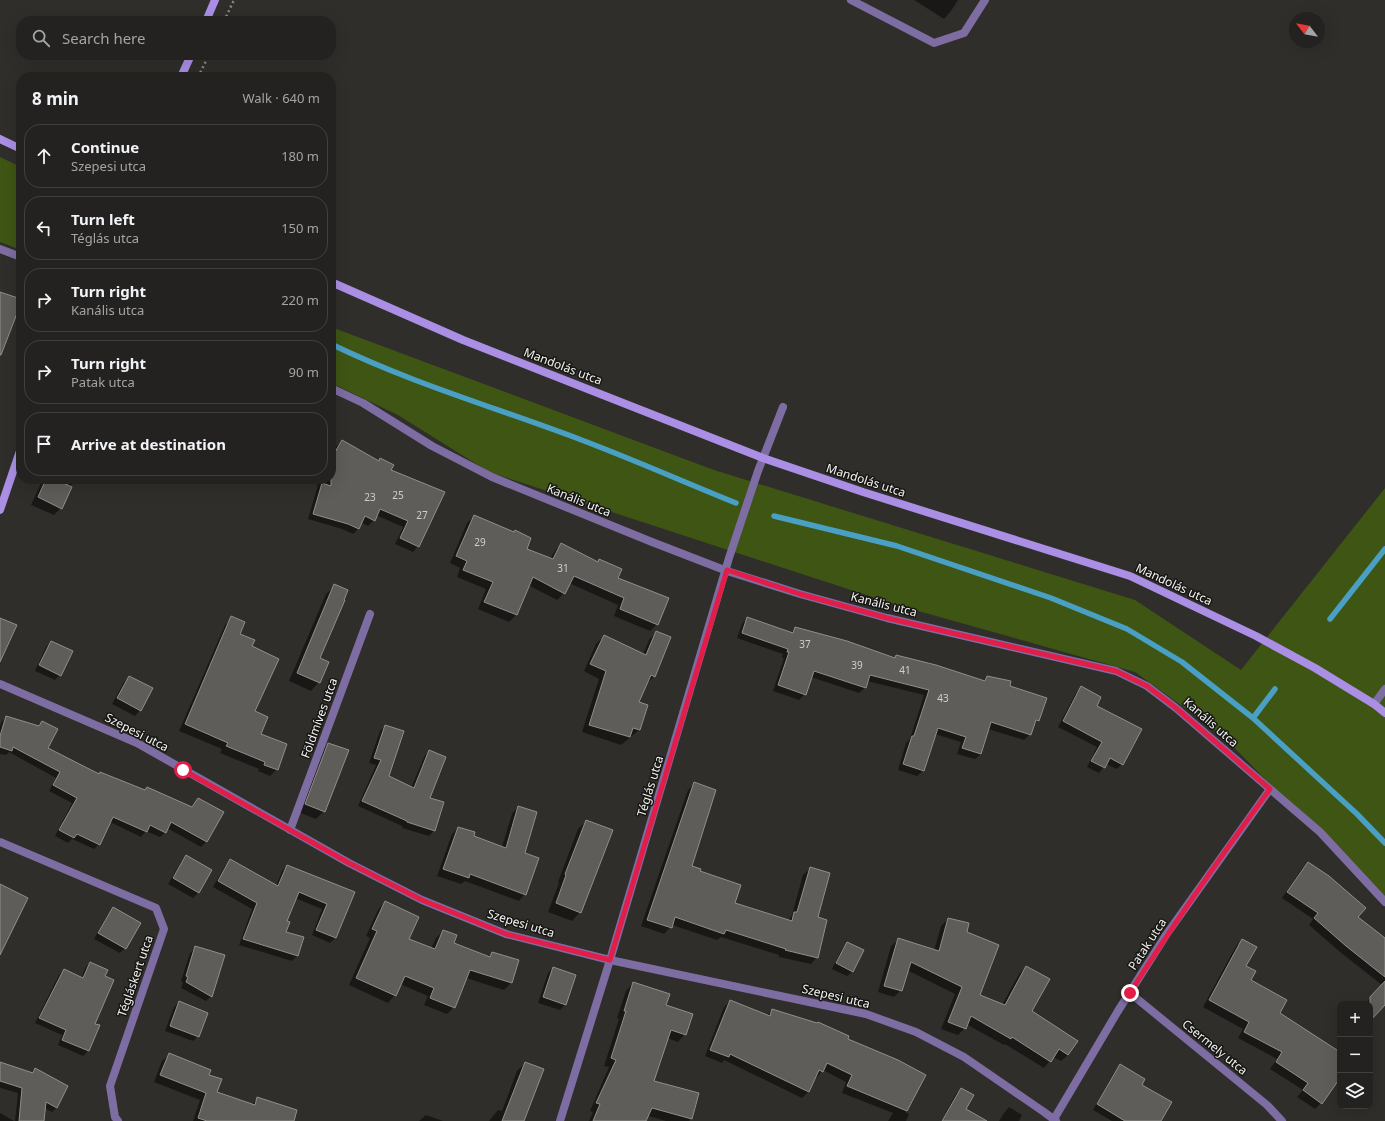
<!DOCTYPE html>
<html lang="en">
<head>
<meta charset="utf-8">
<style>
	:root { --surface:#232220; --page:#2b2a29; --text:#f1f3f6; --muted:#a3a4a5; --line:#403f3e }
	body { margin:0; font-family:"Noto Sans",sans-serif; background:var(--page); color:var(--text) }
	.controls { position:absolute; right:12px; bottom:12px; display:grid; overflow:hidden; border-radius:8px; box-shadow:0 4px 16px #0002 }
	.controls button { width:36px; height:36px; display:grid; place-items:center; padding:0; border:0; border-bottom:1px solid var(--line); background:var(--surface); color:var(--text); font:20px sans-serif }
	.compass { position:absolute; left:1289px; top:12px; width:36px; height:36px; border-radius:50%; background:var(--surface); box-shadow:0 4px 16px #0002; rotate:301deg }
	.stop { position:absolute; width:12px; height:12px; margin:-9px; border:3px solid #e11d48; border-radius:50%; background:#fff }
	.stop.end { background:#e11d48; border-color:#fff; box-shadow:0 1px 4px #0008 }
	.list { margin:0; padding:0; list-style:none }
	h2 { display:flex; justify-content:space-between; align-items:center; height:52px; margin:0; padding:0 16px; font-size:17px }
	h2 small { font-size:13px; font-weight:400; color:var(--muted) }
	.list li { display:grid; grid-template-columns:26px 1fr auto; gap:12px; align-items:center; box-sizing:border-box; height:64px; margin:0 8px 8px; padding:0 8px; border:1px solid var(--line); border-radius:16px }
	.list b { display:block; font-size:15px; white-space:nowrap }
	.list p { margin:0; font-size:13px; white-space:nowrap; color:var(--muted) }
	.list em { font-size:13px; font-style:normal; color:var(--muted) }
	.icon { flex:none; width:22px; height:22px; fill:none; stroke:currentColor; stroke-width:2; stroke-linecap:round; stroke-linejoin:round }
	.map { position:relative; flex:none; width:1385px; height:1121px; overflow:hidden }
	.search { position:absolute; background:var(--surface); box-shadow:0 4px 16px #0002; left:16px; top:16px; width:320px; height:44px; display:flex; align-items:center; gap:10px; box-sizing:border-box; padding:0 14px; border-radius:16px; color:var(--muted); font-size:15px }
	.panel { position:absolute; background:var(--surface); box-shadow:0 4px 16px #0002; left:16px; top:72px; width:320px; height:412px; border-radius:16px }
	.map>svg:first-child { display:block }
	.green { fill:#3e5514 }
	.shadow { fill:#0007 }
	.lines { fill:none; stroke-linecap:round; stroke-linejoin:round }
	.stream { stroke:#4aa0c4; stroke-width:5.5 }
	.building { fill:#5e5d59; stroke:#908f8b }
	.path { stroke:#898885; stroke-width:2.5; stroke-dasharray:2 3; stroke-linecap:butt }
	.street { stroke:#7d6da2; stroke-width:8 }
	.secondary { stroke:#aa8fe4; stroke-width:8 }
	.route { stroke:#e11d48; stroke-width:5 }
	.labels { text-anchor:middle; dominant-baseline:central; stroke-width:3; stroke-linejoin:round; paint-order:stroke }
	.number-label { font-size:10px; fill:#cfcecc }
	.street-label { font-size:12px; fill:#f5f4f2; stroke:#161614 }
</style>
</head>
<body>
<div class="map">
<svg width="1385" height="1121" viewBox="0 0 1385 1121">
	<rect width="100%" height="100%" fill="#2f2e2a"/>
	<path class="green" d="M 0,157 L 21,167 L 21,250 L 0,242 Z
		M 331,327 L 714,470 L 1135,600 L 1241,670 L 1385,488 L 1385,903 L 1222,735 L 1135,672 L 897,605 L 489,472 L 398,415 L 331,383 Z"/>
	<path class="shadow" d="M 914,0 L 958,0 L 951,11 L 944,19 Z
		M 342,441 L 378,462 L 380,460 L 390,471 L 418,546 L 413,552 L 395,544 L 403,527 L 376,515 L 374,520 L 368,526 L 361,522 L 359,528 L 353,534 L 342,529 L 308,519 L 318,485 L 305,479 L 331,479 L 331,443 L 337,446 Z
		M 43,479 L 74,479 L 61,508 L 54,515 L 31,505 Z
		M 250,479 L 268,479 L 263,484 Z
		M 474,516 L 526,549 L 550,559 L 555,551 L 561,544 L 597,563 L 600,560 L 657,624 L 650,631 L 614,616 L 618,605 L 569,583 L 564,593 L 557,600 L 528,585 L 516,615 L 509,622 L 478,609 L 486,589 L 457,577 L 460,568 L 450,563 L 467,523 Z
		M 335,586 L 319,659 L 319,682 L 311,691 L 289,681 L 326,594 Z
		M 231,618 L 239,634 L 250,647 L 253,711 L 260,734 L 277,769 L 270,776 L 258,771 L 259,769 L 220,753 L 222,749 L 179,731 L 225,625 Z
		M 747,618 L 791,633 L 795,628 L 894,658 L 896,656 L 983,681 L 987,677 L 1009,686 L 1039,720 L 1032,726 L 1030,734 L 1024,740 L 988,729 L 981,754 L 975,759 L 957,754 L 961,742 L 935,734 L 923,771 L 917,776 L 898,770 L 906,743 L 910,739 L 924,695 L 867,681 L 865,688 L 859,693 L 811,677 L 805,694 L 799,700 L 773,691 L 784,658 L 782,658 L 783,654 L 737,638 L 742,624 Z
		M 656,632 L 654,676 L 647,684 L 637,703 L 647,706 L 639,730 L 621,745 L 582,732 L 599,679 L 584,671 L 596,644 L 604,636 L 643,654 L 649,640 Z
		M 51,642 L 60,675 L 55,680 L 35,671 L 46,647 Z
		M 129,677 L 140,710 L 135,716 L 112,704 L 124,682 Z
		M 1081,688 L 1095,706 L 1122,764 L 1117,769 L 1106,764 L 1099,773 L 1087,767 L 1097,747 L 1058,727 L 1076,693 Z
		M 6,717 L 37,727 L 42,722 L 47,748 L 98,775 L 190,808 L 198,799 L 222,813 L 206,842 L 201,847 L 167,828 L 166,832 L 160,837 L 146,831 L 141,837 L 110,822 L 99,844 L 94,849 L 72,839 L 68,843 L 55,836 L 72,803 L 49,791 L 56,778 L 9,752 L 6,755 L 0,754 L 0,726 L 1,723 Z
		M 385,726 L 388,777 L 411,788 L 424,757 L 429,751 L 428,798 L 435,830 L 429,836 L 402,828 L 402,826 L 358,806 L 376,765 L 369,763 L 380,731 Z
		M 328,744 L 324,811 L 316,819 L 298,812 L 320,752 Z
		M 694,784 L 690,866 L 699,872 L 734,904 L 788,921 L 792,915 L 803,875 L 810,869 L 817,918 L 817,957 L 811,964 L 779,957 L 779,955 L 721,937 L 717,940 L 672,925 L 664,934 L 641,926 L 688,790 Z
		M 518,807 L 524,853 L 525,894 L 519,901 L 465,881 L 461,884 L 437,876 L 452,834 L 458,828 L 472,837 L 502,847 L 512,814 Z
		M 586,821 L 580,912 L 572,921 L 548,912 L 559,883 L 558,882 L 578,829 Z
		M 186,856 L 210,870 L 198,893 L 193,898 L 168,884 L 181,862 Z
		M 230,861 L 276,886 L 282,871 L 287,866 L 354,893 L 335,938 L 330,943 L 312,935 L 322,909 L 295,898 L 286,921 L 285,932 L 303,938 L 297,956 L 292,961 L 239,945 L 252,909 L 213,887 L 225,866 Z
		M 1308,863 L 1357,917 L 1385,939 L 1385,1006 L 1384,1005 L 1370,1020 L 1370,1004 L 1365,1004 L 1382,985 L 1340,952 L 1309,925 L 1313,919 L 1282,898 L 1302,869 Z
		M 385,902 L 408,939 L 431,949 L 436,938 L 443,931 L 453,943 L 488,957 L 492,953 L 511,983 L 504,990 L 466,978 L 454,1007 L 447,1014 L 424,1005 L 428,996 L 400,984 L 395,995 L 388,1003 L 349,985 L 370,938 L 366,936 L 378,910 Z
		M 113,909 L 125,948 L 120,953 L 94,939 L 108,914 Z
		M 948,919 L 966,933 L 978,995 L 1002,1005 L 1019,974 L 1026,967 L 1030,1011 L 1068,1055 L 1061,1061 L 1053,1057 L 1044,1068 L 1005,1044 L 1004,1045 L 966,1024 L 965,1028 L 958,1035 L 941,1029 L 955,994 L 907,970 L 901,990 L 894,997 L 878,992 L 891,946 L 898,940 L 934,951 L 941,926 Z
		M 1242,940 L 1245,966 L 1249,981 L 1278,1013 L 1340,1053 L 1340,1070 L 1338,1080 L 1321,1103 L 1315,1109 L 1297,1097 L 1303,1090 L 1270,1069 L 1277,1059 L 1238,1038 L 1243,1029 L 1203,1007 L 1236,946 Z
		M 847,943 L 853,971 L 847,976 L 832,969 L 842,949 Z
		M 196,947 L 211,996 L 206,1001 L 181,988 L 183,982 L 181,981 L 190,953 Z
		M 90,963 L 104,976 L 94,1024 L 98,1026 L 88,1051 L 83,1056 L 58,1045 L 62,1035 L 35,1023 L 59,975 L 64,970 L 81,979 L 85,968 Z
		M 553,968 L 575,975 L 565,1005 L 560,1010 L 538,1003 L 548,973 Z
		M 633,983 L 665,1006 L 685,1034 L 678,1042 L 667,1038 L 653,1081 L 691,1118 L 689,1121 L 666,1121 L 645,1115 L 642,1121 L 589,1121 L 593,1112 L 590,1111 L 609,1067 L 604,1066 L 619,1019 L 617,1018 L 626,991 Z
		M 730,1001 L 767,1016 L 772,1010 L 846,1040 L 907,1111 L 905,1112 L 909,1114 L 906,1121 L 888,1121 L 893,1113 L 842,1093 L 846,1082 L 823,1070 L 816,1078 L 815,1077 L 808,1092 L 802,1098 L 724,1060 L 722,1063 L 705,1056 L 724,1007 Z
		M 179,1002 L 198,1036 L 193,1041 L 165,1031 L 174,1007 Z
		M 169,1055 L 207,1075 L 216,1093 L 251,1105 L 258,1098 L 295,1121 L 193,1121 L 200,1100 L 154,1082 L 162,1061 Z
		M 0,1063 L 31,1073 L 35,1070 L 57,1107 L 52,1112 L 45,1108 L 43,1121 L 15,1121 L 18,1093 L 0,1088 Z
		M 525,1063 L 523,1121 L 489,1121 L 498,1110 L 502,1111 L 517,1071 Z
		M 1121,1066 L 1140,1086 L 1160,1121 L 1112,1121 L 1093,1110 L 1115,1071 Z
		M 961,1089 L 965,1109 L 985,1121 L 941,1121 L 956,1094 Z
		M 1009,1107 L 1022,1115 L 1019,1121 L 999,1121 L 1004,1113 Z
		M 0,1113 L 14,1121 L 0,1121 Z
		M 426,1115 L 443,1121 L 419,1121 Z"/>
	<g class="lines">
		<path class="stream" d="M 331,344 C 411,383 497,408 579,439 C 632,459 684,482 736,503
			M 774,516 L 897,546 L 1051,598 L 1127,629 L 1182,662 L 1253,718
			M 1330,619 L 1385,549
			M 1275,689 L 1253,718 L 1357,814 L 1385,843"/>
	</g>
	<path class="building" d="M 0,292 L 21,299 L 21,303 L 1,355 L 0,355 Z
		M 342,440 L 379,461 L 380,458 L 394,465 L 391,470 L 445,492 L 419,547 L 400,538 L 408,521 L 380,509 L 375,521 L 365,516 L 359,529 L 348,524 L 313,514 L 322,483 L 331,486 L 331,459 Z
		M 46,479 L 55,479 L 72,487 L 62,509 L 38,497 Z
		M 474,515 L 514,532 L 515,530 L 531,538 L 527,549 L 553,559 L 561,543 L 598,562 L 599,559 L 622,569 L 618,578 L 669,598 L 658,625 L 620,609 L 624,598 L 574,576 L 565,594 L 533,577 L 517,615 L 484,602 L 493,582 L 463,570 L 467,561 L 456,556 Z
		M 334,584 L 348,590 L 344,600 L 345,600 L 320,658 L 329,662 L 320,683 L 297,673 Z
		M 231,616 L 245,622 L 240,634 L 255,640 L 252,646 L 279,659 L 255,711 L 268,717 L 261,734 L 287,744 L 278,770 L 264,765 L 265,762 L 226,746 L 228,743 L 185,724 Z
		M 747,617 L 793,633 L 795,627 L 847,641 L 895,658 L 896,655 L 936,665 L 985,681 L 987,676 L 1011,681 L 1010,686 L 1047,698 L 1039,721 L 1036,720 L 1031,735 L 991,722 L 981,754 L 962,748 L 966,737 L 938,728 L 924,771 L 903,764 L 912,736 L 914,736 L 929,690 L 870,675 L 866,688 L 814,671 L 806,695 L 778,685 L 789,652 L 787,652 L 788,649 L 742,633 Z
		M 0,618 L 17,625 L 0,662 Z
		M 656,631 L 671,637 L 655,677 L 651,675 L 639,702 L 648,705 L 640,730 L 633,728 L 630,737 L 589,725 L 606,671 L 590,664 L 604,635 L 646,655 Z
		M 51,641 L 73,651 L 61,676 L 39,665 Z
		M 129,676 L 153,688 L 141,711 L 117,698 Z
		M 1081,686 L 1101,697 L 1097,706 L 1142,729 L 1123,765 L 1110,758 L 1105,768 L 1091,761 L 1102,742 L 1063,721 Z
		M 6,716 L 39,726 L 42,721 L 58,729 L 48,748 L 99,774 L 100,772 L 145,790 L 147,787 L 192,807 L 198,798 L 224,812 L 207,842 L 171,822 L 166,833 L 150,825 L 147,832 L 113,817 L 100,845 L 77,834 L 74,838 L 59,830 L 77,798 L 53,785 L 60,772 L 13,747 L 12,751 L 0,747 L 0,736 Z
		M 385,725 L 404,731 L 389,776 L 414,788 L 429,750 L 446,757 L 430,798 L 444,802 L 435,831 L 407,822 L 407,821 L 362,801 L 381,760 L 374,758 Z
		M 328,743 L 349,750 L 325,812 L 305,804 Z
		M 694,782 L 716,790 L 692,866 L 701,869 L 700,871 L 741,885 L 735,903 L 792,921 L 794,912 L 797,912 L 810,867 L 830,873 L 818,917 L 827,920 L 818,958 L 785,950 L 786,949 L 726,930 L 724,934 L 675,917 L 672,928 L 647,920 Z
		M 518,806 L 537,812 L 525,853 L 539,858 L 526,895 L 470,874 L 469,878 L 443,869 L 458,827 L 475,832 L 474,836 L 506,848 Z
		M 586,820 L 613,830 L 581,913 L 556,903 L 566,875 L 565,874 Z
		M 186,855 L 212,870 L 199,893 L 173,878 Z
		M 230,859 L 278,886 L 287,865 L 355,892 L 336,938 L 316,930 L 327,904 L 299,892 L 287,921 L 290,922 L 286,932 L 304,937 L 298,956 L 243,939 L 257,903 L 218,881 Z
		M 1308,862 L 1329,876 L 1366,908 L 1358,917 L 1385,938 L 1385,977 L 1346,946 L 1314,918 L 1318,913 L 1287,892 Z
		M 0,884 L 28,898 L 0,955 Z
		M 385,901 L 419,917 L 409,939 L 435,949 L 443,930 L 457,935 L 454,943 L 490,957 L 492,952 L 519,960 L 512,983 L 470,970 L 455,1008 L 430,998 L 434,988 L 405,976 L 396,996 L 356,978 L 377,931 L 372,929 Z
		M 113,907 L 141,923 L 126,949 L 98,933 Z
		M 948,918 L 969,923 L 967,932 L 999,945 L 980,995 L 1005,1005 L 1026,966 L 1050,979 L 1032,1011 L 1078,1041 L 1068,1055 L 1059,1049 L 1051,1062 L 1012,1037 L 1011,1039 L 971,1016 L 966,1029 L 948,1022 L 962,987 L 911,962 L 902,991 L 884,986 L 898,938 L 939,951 Z
		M 1242,939 L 1257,947 L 1246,966 L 1256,971 L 1251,980 L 1287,1000 L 1280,1013 L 1340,1052 L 1340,1078 L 1322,1104 L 1303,1090 L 1308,1083 L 1276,1062 L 1282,1052 L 1244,1032 L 1249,1022 L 1209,1000 Z
		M 847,942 L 864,950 L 853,972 L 836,963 Z
		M 195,946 L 225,955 L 212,997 L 186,982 L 188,977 L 186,976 Z
		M 90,962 L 108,970 L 105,976 L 114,980 L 95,1024 L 100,1025 L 89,1051 L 62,1040 L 66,1030 L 39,1018 L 64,969 L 83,978 Z
		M 553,967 L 576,975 L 566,1005 L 543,997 Z
		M 1385,981 L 1385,1005 L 1370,1021 L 1370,997 Z
		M 633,982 L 670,994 L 666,1005 L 693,1014 L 686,1035 L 671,1030 L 654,1081 L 699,1093 L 692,1119 L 652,1108 L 646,1121 L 593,1121 L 600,1104 L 596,1103 L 616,1060 L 611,1058 L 626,1011 L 624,1011 Z
		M 730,1000 L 770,1016 L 772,1009 L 817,1023 L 818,1022 L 849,1036 L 848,1039 L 898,1060 L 926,1075 L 907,1111 L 847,1086 L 852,1075 L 827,1063 L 823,1072 L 819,1070 L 809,1092 L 730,1054 L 729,1057 L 710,1050 Z
		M 179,1001 L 208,1013 L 199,1037 L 170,1026 Z
		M 169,1053 L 211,1070 L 209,1075 L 222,1079 L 217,1092 L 255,1105 L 257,1097 L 297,1110 L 294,1121 L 207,1121 L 198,1118 L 206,1093 L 160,1075 Z
		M 0,1062 L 33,1073 L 35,1068 L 68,1086 L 57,1108 L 46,1102 L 44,1121 L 19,1121 L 22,1088 L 0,1081 Z
		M 525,1062 L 544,1069 L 524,1121 L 502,1121 Z
		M 1120,1064 L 1145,1079 L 1142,1085 L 1172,1102 L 1161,1121 L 1125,1121 L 1097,1104 Z
		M 961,1088 L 974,1095 L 966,1109 L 987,1121 L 942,1121 Z"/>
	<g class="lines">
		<path class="path" d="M 224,21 L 234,0
			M 198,77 L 209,55"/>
		<path class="street" d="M 851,0 L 934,43 L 964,33 L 985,0
			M 0,249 L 21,257
			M 331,388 L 363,403 L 432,446 L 492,477 L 652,542 L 727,571 L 800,594 L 887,618 L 1116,671 L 1147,686 L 1176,708 L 1320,832 L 1385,902
			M 0,684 L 137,743 L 349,863 L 422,900 L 506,934 L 610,960 L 866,1014 L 916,1032 L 964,1057 L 1044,1112 L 1056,1121
			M 1374,704 L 1385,689
			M 290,830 L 370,614
			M 0,842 L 156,908 L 164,929 L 110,1086 L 115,1117 L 118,1121
			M 1130,993 L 1267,1105 L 1282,1121
			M 1054,1119 L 1118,1011 L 1166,935 L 1270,789
			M 560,1121 L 610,960 L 729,558 L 758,471 L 783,407"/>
		<path class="secondary" d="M 206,21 L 215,0
			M 181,77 L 191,55
			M 0,139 L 21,149
			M 331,282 L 463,340 L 763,458 L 863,492 L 1130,576 L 1256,636 L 1315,668 L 1374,704 L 1385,713
			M 0,510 L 21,448"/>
	</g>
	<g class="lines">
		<path class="route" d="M 183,770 L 349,863 L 422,900 L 506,934 L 610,960 L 727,570 L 800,594 L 887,618 L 1116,671 L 1147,686 L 1176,708 L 1270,789 C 1221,856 1174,923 1130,993"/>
	</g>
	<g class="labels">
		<g class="number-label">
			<text x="398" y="495">25</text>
			<text x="370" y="497">23</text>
			<text x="422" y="515">27</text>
			<text x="480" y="542">29</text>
			<text x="563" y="568">31</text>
			<text x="805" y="644">37</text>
			<text x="857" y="665">39</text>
			<text x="905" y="670">41</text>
			<text x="943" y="698">43</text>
		</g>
		<g class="street-label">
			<text transform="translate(563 366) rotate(21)">Mandolás utca</text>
			<text transform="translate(866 480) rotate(18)">Mandolás utca</text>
			<text transform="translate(579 500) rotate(22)">Kanális utca</text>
			<text transform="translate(1174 584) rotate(25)">Mandolás utca</text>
			<text transform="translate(884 604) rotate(14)">Kanális utca</text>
			<text transform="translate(319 718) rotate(-70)">Földmíves utca</text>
			<text transform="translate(1211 722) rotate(41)">Kanális utca</text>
			<text transform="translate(137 732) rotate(27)">Szepesi utca</text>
			<text transform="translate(650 786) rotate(-73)">Téglás utca</text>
			<text transform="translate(521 923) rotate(17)">Szepesi utca</text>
			<text transform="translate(1147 944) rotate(-57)">Patak utca</text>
			<text transform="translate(135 976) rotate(-71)">Tégláskert utca</text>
			<text transform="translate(836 996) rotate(13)">Szepesi utca</text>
			<text transform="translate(1215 1047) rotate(39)">Csermely utca</text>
		</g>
	</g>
</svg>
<div class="controls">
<button>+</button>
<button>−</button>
<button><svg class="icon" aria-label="layers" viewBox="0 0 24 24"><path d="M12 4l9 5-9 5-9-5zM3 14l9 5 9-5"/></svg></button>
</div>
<svg class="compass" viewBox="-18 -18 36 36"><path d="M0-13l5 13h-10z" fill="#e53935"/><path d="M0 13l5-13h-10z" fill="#a3a4a5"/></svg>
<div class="stop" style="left:183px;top:770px"></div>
<div class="stop end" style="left:1130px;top:993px"></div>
<div class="search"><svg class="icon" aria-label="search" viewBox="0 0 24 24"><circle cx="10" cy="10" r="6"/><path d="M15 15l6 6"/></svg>Search here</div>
<section class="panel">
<h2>8 min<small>Walk · 640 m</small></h2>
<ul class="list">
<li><svg class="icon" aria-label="ahead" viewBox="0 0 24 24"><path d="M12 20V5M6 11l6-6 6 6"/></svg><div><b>Continue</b><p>Szepesi utca</p></div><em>180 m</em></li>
<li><svg class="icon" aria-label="left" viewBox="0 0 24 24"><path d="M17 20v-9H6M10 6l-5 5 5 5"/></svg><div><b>Turn left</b><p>Téglás utca</p></div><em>150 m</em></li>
<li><svg class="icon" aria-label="right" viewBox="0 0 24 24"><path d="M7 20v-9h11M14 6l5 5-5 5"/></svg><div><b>Turn right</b><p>Kanális utca</p></div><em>220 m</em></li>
<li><svg class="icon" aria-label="right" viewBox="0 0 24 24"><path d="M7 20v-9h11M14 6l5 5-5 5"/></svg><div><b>Turn right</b><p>Patak utca</p></div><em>90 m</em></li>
<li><svg class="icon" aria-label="arrive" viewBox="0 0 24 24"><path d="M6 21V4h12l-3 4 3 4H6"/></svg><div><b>Arrive at destination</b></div></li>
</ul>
</section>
</div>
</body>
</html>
